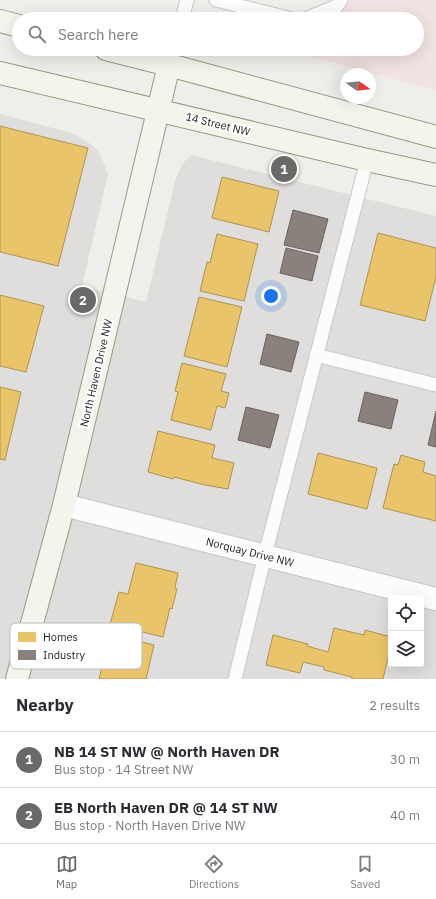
<!DOCTYPE html>
<html lang="en">
<head>
<meta charset="utf-8">
<style>
	:root { --surface:#fff; --page:#f7f7f7; --text:#2b2b33; --muted:#7c7c81; --line:#e1e1e2; --accent:#6a6968 }
	body { margin:0; font-family:"IBM Plex Sans",sans-serif; background:var(--page); color:var(--text) }
	.controls { position:absolute; right:12px; bottom:12px; display:grid; overflow:hidden; border-radius:4px; box-shadow:0 4px 16px #0002 }
	.controls button { width:36px; height:36px; display:grid; place-items:center; padding:0; border:0; border-bottom:1px solid var(--line); background:var(--surface); color:var(--text); font:20px sans-serif }
	.compass { position:absolute; left:340px; top:68px; width:36px; height:36px; border-radius:50%; background:var(--surface); box-shadow:0 4px 16px #0002; rotate:104deg }
	.you { position:absolute; left:271px; top:296px; width:14px; height:14px; margin:-10px; border:3px solid #fff; border-radius:50%; background:#1a73e8; box-shadow:0 0 0 6px #1a73e833 }
	.badge { display:grid; place-items:center; width:26px; height:26px; border-radius:50%; background:var(--accent); color:#fff; font-size:13px; font-weight:700 }
	.pin { position:absolute; translate:-50% -50%; border:2px solid #fff; box-shadow:0 1px 4px #0006 }
	.list { margin:0; padding:0; list-style:none }
	h2 { display:flex; justify-content:space-between; align-items:center; height:52px; margin:0; padding:0 16px; font-size:17px }
	h2 small { font-size:13px; font-weight:400; color:var(--muted) }
	.list li { display:grid; grid-template-columns:26px 1fr auto; gap:12px; align-items:center; box-sizing:border-box; height:56px; padding:0 16px; border-top:1px solid var(--line) }
	.list b { display:block; font-size:15px; white-space:nowrap }
	.list p { margin:0; font-size:13px; white-space:nowrap; color:var(--muted) }
	.list em { font-size:13px; font-style:normal; color:var(--muted) }
	.icon { flex:none; width:22px; height:22px; fill:none; stroke:currentColor; stroke-width:2; stroke-linecap:round; stroke-linejoin:round }
	.map { position:relative; flex:none; width:436px; height:679px; overflow:hidden }
	.search { position:absolute; background:var(--surface); box-shadow:0 4px 16px #0002; left:12px; right:12px; top:12px; height:44px; display:flex; align-items:center; gap:10px; box-sizing:border-box; padding:0 14px; border-radius:22px; color:var(--muted); font-size:15px }
	.sheet { height:164px; background:var(--surface) }
	nav { display:flex; justify-content:space-around; align-items:center; box-sizing:border-box; height:56px; border-top:1px solid var(--line); background:var(--surface); font-size:11px; color:var(--muted) }
	nav a { display:grid; justify-items:center; gap:2px }
	nav .on { color:var(--accent) }
	.map>svg:first-child { display:block }
	.residential { fill:#dfdedc; fill-rule:evenodd }
	.commercial { fill:#f1e3e1 }
	.homes { fill:#e9c46a; stroke:#ad9354 }
	.industry { fill:#8a817c; stroke:#6b6461 }
	.lines { fill:none; stroke-linecap:round; stroke-linejoin:round }
	.lane-casing { stroke:#c9c8c7; stroke-width:15 }
	.street-casing { stroke:#c9c8c7; stroke-width:24 }
	.secondary-casing { stroke:#999a82; stroke-width:24 }
	.lane { stroke:#fdfcfc; stroke-width:13 }
	.street { stroke:#fdfcfc; stroke-width:22 }
	.secondary { stroke:#f4f4ed; stroke-width:22 }
	.labels { text-anchor:middle; dominant-baseline:central; stroke-width:4; stroke-linejoin:round; paint-order:stroke }
	.street-label { font-size:11px; fill:#222; stroke:#fff }
	.key { fill:#fff; stroke:#bdbdbd; stroke-width:1 }
	.key-label { font-size:11px; fill:#222 }
</style>
</head>
<body>
<div class="map">
<svg width="436" height="679" viewBox="0 0 436 679">
	<rect width="100%" height="100%" fill="#f0eeeb"/>
	<path class="residential" d="M 0,114 L 75,134 L 82,138 L 93,146 L 98,151 L 102,159 L 108,174 L 82,286 L 146,302 L 176,177 L 183,163 L 191,155 L 436,216 L 436,679 L 0,679 ZM 391,598 L 421,598 L 421,664 L 391,664 Z"/>
	<path class="commercial" d="M 325,0 L 436,0 L 436,90 L 311,57 L 313,49 L 417,49 L 417,19 L 321,19 Z"/>
	<path class="homes" d="M 0,126 L 88,148 L 58,266 L 0,252 Z
		M 222,177 L 279,191 L 269,232 L 212,218 Z
		M 378,233 L 436,248 L 436,277 L 425,321 L 360,305 Z
		M 217,234 L 258,244 L 244,301 L 200,291 L 207,262 L 210,263 Z
		M 0,295 L 44,306 L 26,372 L 0,366 Z
		M 199,297 L 242,307 L 227,367 L 184,356 Z
		M 182,363 L 226,374 L 221,391 L 229,393 L 225,408 L 217,406 L 211,430 L 171,420 L 178,392 L 175,391 Z
		M 0,387 L 21,392 L 5,460 L 0,459 Z
		M 158,431 L 215,445 L 212,458 L 234,463 L 228,489 L 205,485 L 174,477 L 173,479 L 148,472 Z
		M 318,453 L 377,468 L 367,509 L 308,494 Z
		M 401,455 L 425,462 L 423,472 L 436,476 L 436,521 L 383,508 L 394,464 L 398,465 Z
		M 136,563 L 178,573 L 175,588 L 177,589 L 172,609 L 170,608 L 163,637 L 110,624 L 119,592 L 128,594 Z
		M 334,628 L 364,635 L 365,630 L 391,637 L 391,645 L 383,679 L 352,679 L 352,677 L 324,670 L 324,667 L 303,662 L 300,673 L 266,665 L 273,635 L 308,644 L 307,646 L 328,652 Z
		M 110,634 L 154,645 L 146,679 L 99,679 Z"/>
	<path class="industry" d="M 293,210 L 328,219 L 319,253 L 284,245 Z
		M 286,248 L 318,256 L 312,281 L 280,273 Z
		M 267,334 L 299,342 L 291,372 L 260,364 Z
		M 365,392 L 398,400 L 391,429 L 358,421 Z
		M 246,407 L 279,415 L 270,448 L 238,440 Z
		M 436,411 L 436,447 L 428,445 Z"/>
	<g class="lines">
		<g class="lane-casing">
			<path id="lane" d="M 216,0 L 292,19
				M 182,19 L 187,0
				M 305,19 L 337,6 L 341,0
				M 169,65 L 174,49
				M 316,355 L 436,385
				M 235,679 L 265,555 L 367,160"/>
		</g>
		<g class="street-casing">
			<path id="street" d="M 64,505 L 436,599"/>
		</g>
		<g class="secondary-casing">
			<path id="secondary" d="M 0,21 L 19,26
				M 106,49 L 169,65 L 436,137
				M 0,73 L 367,160 L 436,175
				M 17,679 L 64,505 L 169,65"/>
		</g>
		<use href="#lane" class="lane"/>
		<use href="#street" class="street"/>
		<use href="#secondary" class="secondary"/>
	</g>
	<g class="labels">
		<g class="street-label">
			<text transform="translate(218 124) rotate(14)">14 Street NW</text>
			<text transform="translate(96 373) rotate(-77)">North Haven Drive NW</text>
			<text transform="translate(250 552) rotate(14)">Norquay Drive NW</text>
		</g>
	</g>
	<rect x="10" y="623" width="132" height="46" rx="6" class="key"/>
	<rect x="18" y="632" width="18" height="10" fill="#e9c46a"/>
	<rect x="18" y="650" width="18" height="10" fill="#8a817c"/>
	<g class="key-label">
		<text x="43" y="641">Homes</text>
		<text x="43" y="659">Industry</text>
	</g>
</svg>
<div class="controls">
<button><svg class="icon" aria-label="locate" viewBox="0 0 24 24"><circle cx="12" cy="12" r="6"/><path d="M12 2v4M12 18v4M2 12h4M18 12h4"/></svg></button>
<button><svg class="icon" aria-label="layers" viewBox="0 0 24 24"><path d="M12 4l9 5-9 5-9-5zM3 14l9 5 9-5"/></svg></button>
</div>
<svg class="compass" viewBox="-18 -18 36 36"><path d="M0-13l5 13h-10z" fill="#e53935"/><path d="M0 13l5-13h-10z" fill="#7c7c81"/></svg>
<div class="you"></div>
<div class="pin badge" style="left:284px;top:169px">1</div>
<div class="pin badge" style="left:83px;top:300px">2</div>
<div class="search"><svg class="icon" aria-label="search" viewBox="0 0 24 24"><circle cx="10" cy="10" r="6"/><path d="M15 15l6 6"/></svg>Search here</div>
</div>
<section class="sheet">
<h2>Nearby<small>2 results</small></h2>
<ul class="list">
<li><span class="badge">1</span><div><b>NB 14 ST NW @ North Haven DR</b><p>Bus stop · 14 Street NW</p></div><em>30 m</em></li>
<li><span class="badge">2</span><div><b>EB North Haven DR @ 14 ST NW</b><p>Bus stop · North Haven Drive NW</p></div><em>40 m</em></li>
</ul>
</section>
<nav>
<a class="on"><svg class="icon" aria-label="map" viewBox="0 0 24 24"><path d="M3 6l6-2 6 2 6-2v14l-6 2-6-2-6 2zM9 4v14M15 6v14"/></svg>Map</a>
<a><svg class="icon" aria-label="directions" viewBox="0 0 24 24"><path d="M12 3l9 9-9 9-9-9zM9 14v-3h6M13 9l2 2-2 2"/></svg>Directions</a>
<a><svg class="icon" aria-label="saved" viewBox="0 0 24 24"><path d="M7 4h10v16l-5-4-5 4z"/></svg>Saved</a>
</nav>
</body>
</html>
